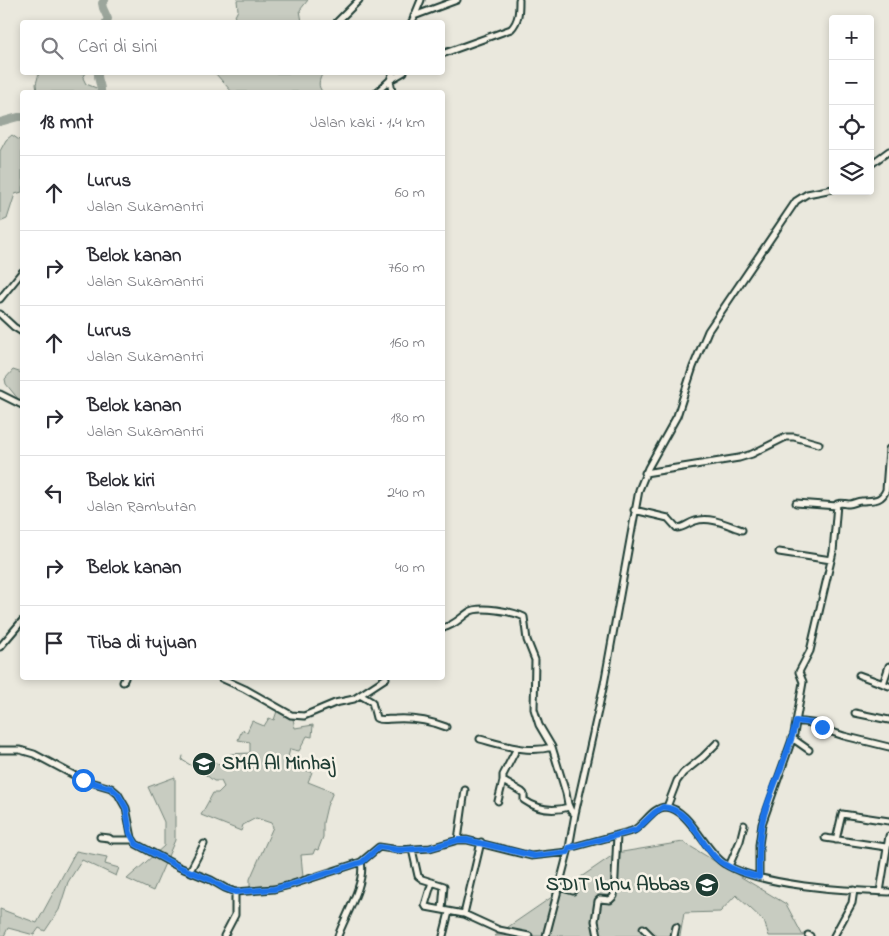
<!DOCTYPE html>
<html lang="id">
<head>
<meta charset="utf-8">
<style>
	:root { --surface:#fff; --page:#f2f2f3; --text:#2b2b33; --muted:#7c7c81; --line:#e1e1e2 }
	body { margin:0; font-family:"Indie Flower",sans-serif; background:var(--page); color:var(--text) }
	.controls { position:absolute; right:15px; top:15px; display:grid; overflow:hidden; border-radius:5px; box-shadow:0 2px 8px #0003 }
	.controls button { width:45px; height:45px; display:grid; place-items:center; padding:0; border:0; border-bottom:1px solid var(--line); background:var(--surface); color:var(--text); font:25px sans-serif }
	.stop { position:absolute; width:15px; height:15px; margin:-11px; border:4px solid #1a73e8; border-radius:50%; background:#fff }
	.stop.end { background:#1a73e8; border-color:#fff; box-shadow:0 1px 5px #0008 }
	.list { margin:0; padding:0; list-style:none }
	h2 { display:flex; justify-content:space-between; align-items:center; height:65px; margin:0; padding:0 20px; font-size:21px }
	h2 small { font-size:16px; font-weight:400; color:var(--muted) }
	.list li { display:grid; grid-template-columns:32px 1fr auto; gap:15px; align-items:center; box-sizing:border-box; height:75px; padding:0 20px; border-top:1px solid var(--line) }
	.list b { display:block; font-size:19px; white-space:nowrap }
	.list p { margin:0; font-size:16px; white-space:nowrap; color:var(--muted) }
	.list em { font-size:16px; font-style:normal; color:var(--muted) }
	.icon { flex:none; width:28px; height:28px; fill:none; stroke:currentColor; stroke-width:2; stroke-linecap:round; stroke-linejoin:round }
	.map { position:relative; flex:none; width:889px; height:936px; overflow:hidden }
	.search { position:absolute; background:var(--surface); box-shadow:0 2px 8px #0003; left:20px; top:20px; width:425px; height:55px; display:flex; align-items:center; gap:12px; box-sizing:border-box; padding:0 18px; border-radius:5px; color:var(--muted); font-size:19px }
	.panel { position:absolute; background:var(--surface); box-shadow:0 2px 8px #0003; left:20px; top:90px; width:425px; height:590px; border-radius:5px }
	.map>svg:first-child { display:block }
	.green { fill:#c8ccc1; stroke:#74847a }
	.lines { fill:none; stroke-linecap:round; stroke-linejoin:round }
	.stream { stroke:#6a7c72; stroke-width:1 }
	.river { stroke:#9ca69c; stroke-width:8 }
	.minor-casing { stroke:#1f3d34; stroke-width:9 }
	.minor { stroke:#f7f3e8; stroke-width:5 }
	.route { stroke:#1a73e8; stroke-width:6 }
	.labels { text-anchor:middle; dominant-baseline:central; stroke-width:5; stroke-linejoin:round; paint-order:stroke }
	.poi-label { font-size:20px; font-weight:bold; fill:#1f3d34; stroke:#f7f3e8; text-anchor:start }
</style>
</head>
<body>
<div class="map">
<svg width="889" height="936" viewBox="0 0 889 936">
	<rect width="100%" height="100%" fill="#eae8dd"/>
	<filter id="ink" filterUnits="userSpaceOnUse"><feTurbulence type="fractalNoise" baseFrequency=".02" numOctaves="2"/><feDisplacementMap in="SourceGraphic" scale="10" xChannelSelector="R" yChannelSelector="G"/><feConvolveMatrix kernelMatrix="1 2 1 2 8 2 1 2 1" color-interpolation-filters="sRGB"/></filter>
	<g filter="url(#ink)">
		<path class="green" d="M 237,0 L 308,0 L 300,10 L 302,22 L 232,22 L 238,10 Z
			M 39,73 L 86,73 L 83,78 L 86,84 L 99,89 L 98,92 L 37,92 L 36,84 Z
			M 215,73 L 323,73 C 319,79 317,87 323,92 L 232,92 Z
			M 12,135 L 22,142 L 22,192 L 15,194 L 7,219 L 0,222 L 0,151 L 6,140 Z
			M 13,370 L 22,373 L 22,399 L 22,397 L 19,400 L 6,384 L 5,379 Z
			M 277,711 L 293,719 L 295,728 L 313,725 L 312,737 L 307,736 L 299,751 L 290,749 L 288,757 L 295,760 L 295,764 L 298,768 L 312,772 L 308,782 L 333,792 L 327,806 L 323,823 L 323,837 L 318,850 L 315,849 L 313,854 L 301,855 L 303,877 L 279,885 L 250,887 L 250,879 L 273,827 L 271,823 L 256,818 L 243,825 L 241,831 L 201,815 L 213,793 L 218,793 L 224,787 L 221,781 L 214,781 L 198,769 L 198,767 L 205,756 L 224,768 L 229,762 L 230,754 L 250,753 L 250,742 L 238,740 L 242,730 L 247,732 L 252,721 L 264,726 L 269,718 L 274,720 Z
			M 175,777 L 175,840 L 153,891 L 127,879 L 164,846 L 164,822 L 148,787 Z
			M 683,842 L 786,904 L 803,936 L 769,936 L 764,921 L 736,895 L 720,912 L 684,913 L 680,936 L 495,936 L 616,853 Z
			M 76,851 L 107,857 L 105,864 L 119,868 L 116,876 L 82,860 L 68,882 L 59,910 L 45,931 L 39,928 L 34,935 L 8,928 L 4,936 L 0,936 L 0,909 L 37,923 Z"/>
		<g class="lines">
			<path class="stream" d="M 183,756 L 182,760 L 197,769"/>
			<path class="river" d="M 105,0 L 102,3 L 103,8 L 108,19 L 106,22
				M 98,72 C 97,81 102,85 101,92
				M 0,122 L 18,117 L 22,117"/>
			<g class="minor-casing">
				<path id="minor" d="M 414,16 L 457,0
					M 337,22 L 359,0
					M 412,22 L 421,0
					M 442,54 L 511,29 C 519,21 519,11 519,0
					M 377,92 L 390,80 L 404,72
					M 392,92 L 390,80 L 393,72
					M 870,165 L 889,151
					M 0,299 L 22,272
					M 0,314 L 14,327 L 22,332
					M 0,394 L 22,405
					M 645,473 L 739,458 L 752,454 L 786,437 L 794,437 L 819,444
					M 796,503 L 837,506
					M 634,510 L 668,518 L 677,528 C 684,528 688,523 695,521 C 711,516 727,525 742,530
					M 779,552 L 831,560
					M 442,628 C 454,626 460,618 469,612 C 479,605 514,612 524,617 L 527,640 L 535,660 L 534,709 L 539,725 L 552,747 L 566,793 L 568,804 L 571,811 L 575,814
					M 0,647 L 22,621
					M 859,675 L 889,686
					M 221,678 L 245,689 L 291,715 L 304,716 L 335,703 L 354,699 L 386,678
					M 123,682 L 125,678
					M 883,684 L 889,666
					M 360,695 L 372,702 L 376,718 C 381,721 388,719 395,719 C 412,718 430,721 446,727
					M 855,713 L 889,720
					M 796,721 L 819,724 L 826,730 L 844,736 L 889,747
					M 792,738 L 809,750
					M 480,739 C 503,745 528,754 552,747
					M 0,750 L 20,750 L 34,754 L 83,780 L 111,788 L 118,794 L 126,808 L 132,838 L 136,844 L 179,867 L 211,880 L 225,888 L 235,892 L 274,889 L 290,885 L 361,862 L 379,847 L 399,850 L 430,848 L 458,840 L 467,840 L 531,856 L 568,852
					M 503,781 L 503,775 L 517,748
					M 498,801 L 503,781 L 522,792 L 524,794 L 524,800 C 538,810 552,812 569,807
					M 667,807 L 677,781 L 683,773 L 703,757 L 717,743
					M 100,837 L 109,838 L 112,840 L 133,840
					M 825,838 L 886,847
					M 458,840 L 465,790
					M 836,840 L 842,814 L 889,821
					M 569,848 L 632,831 C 644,826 652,807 666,807 C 689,808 706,853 725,864 C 761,886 846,891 889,892
					M 412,849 L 418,876 L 422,879 L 444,886 L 442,910
					M 729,866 L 740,841 L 744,825
					M 190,871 L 204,844
					M 759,877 L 759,845 L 762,824 L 794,734 L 803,682 L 799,672 L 810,651 L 833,552 L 837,504 C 842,502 844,504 849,504 C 853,504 857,501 861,501 C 873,500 881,502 886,490 L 889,449
					M 432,882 L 425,905 L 426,907 L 464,914 L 499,930 L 529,936
					M 559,887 L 573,891
					M 880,892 L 889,836
					M 464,914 L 481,842
					M 643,928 L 651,936
					M 808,935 L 810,936
					M 224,936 L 235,915 L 235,892
					M 338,936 C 345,916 366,883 361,862
					M 443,936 L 449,912
					M 546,936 L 569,848 L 575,814 L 604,684 L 639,490 L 648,468 L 677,416 L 693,367 L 708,331 L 796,201 L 807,194 L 833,189
					M 598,936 L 595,921 L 598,901 L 600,899 L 610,900 L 614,896 L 617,835
					M 674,936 L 676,927
					M 834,936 L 852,903 L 854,890"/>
			</g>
			<use href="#minor" class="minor"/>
		</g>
	</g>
	<g class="lines" filter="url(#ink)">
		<path class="route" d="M 83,780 L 111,788 L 118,794 L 126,808 L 130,833 L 136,844 L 179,867 L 211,880 L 224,888 L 235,892 L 274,889 L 290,885 L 362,862 L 379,847 L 399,850 L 430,848 L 458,840 L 467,840 L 534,856 L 568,852 L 569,848 L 636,830 L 655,812 L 663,807 C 689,808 700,843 716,858 C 728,869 744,873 759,877 C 759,859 758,841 762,823 C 770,788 789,756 796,721 L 819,724 L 822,727"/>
	</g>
	<defs>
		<g id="school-disc" transform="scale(1.25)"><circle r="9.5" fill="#1f3d34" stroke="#f7f3e8"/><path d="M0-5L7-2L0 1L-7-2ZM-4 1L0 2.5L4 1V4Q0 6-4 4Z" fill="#fff"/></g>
	</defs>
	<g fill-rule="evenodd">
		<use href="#school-disc" x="204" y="764"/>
		<use href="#school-disc" x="707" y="885"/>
	</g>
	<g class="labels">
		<g class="poi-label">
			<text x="222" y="764">SMA Al Minhaj</text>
			<text x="690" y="885" text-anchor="end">SDIT Ibnu Abbas</text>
		</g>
	</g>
</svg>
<div class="controls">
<button>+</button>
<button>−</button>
<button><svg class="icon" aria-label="locate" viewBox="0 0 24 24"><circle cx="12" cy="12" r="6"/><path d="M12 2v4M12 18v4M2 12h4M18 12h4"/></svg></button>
<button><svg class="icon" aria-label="layers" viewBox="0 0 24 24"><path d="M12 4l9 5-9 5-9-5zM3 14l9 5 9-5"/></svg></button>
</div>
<div class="stop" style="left:83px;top:780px"></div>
<div class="stop end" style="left:822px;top:727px"></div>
<div class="search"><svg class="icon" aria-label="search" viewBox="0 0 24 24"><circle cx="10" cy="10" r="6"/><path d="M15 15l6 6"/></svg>Cari di sini</div>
<section class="panel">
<h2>18 mnt<small>Jalan kaki · 1.4 km</small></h2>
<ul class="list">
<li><svg class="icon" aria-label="ahead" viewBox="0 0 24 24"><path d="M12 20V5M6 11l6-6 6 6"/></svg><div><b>Lurus</b><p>Jalan Sukamantri</p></div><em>60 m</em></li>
<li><svg class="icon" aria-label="right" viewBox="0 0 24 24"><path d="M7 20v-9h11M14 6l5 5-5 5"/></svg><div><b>Belok kanan</b><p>Jalan Sukamantri</p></div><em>760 m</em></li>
<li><svg class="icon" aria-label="ahead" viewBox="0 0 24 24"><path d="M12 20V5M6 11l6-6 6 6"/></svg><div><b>Lurus</b><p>Jalan Sukamantri</p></div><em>160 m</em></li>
<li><svg class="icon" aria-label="right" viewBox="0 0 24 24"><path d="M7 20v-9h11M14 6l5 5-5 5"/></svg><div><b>Belok kanan</b><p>Jalan Sukamantri</p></div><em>180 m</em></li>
<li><svg class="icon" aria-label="left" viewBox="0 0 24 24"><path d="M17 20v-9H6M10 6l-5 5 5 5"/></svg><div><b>Belok kiri</b><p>Jalan Rambutan</p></div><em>240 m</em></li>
<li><svg class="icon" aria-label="right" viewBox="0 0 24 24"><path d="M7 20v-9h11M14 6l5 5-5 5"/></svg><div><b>Belok kanan</b></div><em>40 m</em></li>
<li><svg class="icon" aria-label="arrive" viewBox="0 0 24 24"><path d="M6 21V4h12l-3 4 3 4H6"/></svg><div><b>Tiba di tujuan</b></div></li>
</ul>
</section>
</div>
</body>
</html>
